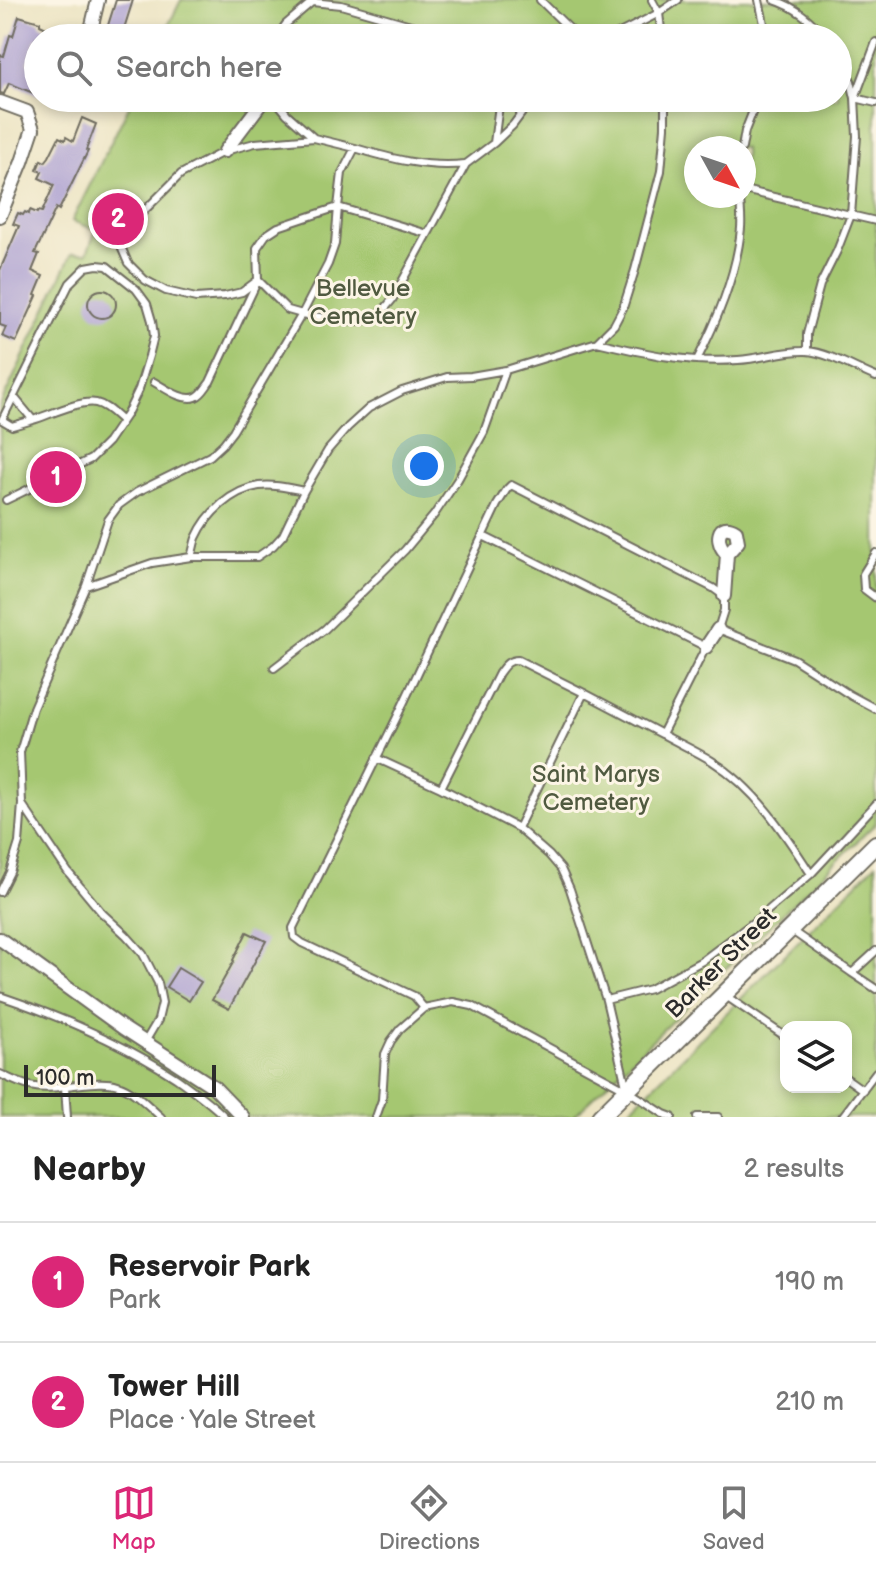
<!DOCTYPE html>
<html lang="en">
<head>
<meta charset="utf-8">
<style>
	:root { --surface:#fff; --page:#f2f2f2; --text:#222; --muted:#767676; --line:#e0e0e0; --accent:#db2777 }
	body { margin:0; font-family:"Balsamiq Sans",sans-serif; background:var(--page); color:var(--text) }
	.controls { position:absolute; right:24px; bottom:24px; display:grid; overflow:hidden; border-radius:16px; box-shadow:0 4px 12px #0003 }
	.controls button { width:72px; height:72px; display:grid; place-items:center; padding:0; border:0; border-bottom:2px solid var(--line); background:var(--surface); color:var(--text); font:40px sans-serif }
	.compass { position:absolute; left:684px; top:136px; width:72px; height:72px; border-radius:50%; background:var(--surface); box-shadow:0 4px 12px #0003; rotate:130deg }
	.scale { position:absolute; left:24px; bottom:20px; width:192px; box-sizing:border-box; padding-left:8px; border:4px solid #2b2b2b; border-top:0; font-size:22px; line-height:28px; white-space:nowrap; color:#2b2b2b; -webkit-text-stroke:6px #fcf5e5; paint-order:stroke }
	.you { position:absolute; left:424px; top:466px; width:28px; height:28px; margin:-20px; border:6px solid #fff; border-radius:50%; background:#1a73e8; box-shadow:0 0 0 12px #1a73e833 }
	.badge { display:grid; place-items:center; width:52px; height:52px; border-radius:50%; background:var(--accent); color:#fff; font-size:26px; font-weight:700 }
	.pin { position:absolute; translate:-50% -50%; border:4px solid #fff; box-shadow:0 2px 8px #0006 }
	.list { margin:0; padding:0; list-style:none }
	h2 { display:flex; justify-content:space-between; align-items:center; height:104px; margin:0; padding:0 32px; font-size:34px }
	h2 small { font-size:26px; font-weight:400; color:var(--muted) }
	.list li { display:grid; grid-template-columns:52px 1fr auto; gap:24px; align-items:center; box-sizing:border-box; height:120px; padding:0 32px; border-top:2px solid var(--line) }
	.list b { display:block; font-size:30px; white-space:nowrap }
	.list p { margin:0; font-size:26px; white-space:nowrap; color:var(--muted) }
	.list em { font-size:26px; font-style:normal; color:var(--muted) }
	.icon { flex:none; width:44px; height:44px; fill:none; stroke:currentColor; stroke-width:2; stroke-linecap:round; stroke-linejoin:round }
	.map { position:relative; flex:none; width:876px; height:1117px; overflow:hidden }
	.search { position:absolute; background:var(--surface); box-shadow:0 4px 12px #0003; left:24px; right:24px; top:24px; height:88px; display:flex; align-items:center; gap:20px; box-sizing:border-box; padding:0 28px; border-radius:44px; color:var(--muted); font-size:30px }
	.sheet { height:344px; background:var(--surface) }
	nav { display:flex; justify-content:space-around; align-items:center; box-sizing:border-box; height:112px; border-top:2px solid var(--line); background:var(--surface); font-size:22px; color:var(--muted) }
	nav a { display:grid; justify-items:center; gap:4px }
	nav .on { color:var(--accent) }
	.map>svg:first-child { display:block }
	.green { fill:#a5c771; stroke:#68794e; stroke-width:2; fill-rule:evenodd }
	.building { fill:#aca0d1 }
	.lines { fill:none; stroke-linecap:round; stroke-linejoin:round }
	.lane-casing { stroke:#6f6c60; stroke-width:10 }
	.street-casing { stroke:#6f6c60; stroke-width:16 }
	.secondary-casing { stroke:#6f6c60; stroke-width:20 }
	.lane { stroke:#fff; stroke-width:6 }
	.street { stroke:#fff; stroke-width:12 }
	.secondary { stroke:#fff; stroke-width:16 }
	.labels { text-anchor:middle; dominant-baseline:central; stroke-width:6; stroke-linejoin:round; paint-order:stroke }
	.park-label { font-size:24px; fill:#505a40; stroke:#fcf5e5 }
	.street-label { font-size:24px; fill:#2b2b2b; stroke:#fcf5e5 }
</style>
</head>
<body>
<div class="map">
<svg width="876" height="1117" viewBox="0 0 876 1117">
	<rect width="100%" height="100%" fill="#fcf5e5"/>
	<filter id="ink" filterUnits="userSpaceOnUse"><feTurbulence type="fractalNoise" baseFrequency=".0125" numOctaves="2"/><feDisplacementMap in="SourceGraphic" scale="16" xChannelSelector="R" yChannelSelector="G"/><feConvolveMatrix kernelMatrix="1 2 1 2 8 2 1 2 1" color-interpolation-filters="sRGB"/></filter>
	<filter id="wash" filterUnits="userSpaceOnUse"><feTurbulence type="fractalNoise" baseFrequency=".006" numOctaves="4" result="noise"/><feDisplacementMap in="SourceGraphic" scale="32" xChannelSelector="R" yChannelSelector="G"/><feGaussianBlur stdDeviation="1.8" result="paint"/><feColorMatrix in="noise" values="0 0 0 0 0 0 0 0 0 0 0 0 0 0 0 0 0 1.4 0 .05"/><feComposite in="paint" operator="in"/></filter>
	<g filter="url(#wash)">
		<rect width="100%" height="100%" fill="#ece4c3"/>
		<path class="green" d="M 181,0 L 876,0 L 876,823 L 573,1117 L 0,1117 L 0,406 L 72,253 L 87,253 L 96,230 L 72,221 L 133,98 L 838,98 L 838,38 L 162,38 ZM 696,148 L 744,148 L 744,196 L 696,196 Z
			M 876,864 L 876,1117 L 622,1117 ZM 786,1027 L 846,1027 L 846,1087 L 786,1087 Z"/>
		<g id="blocks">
			<path class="building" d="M 116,0 L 133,0 L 121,38 L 104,38 Z
				M 19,16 L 40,22 L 40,25 L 67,38 L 36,38 L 28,63 L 38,67 L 38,95 L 9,83 L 4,94 L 0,93 L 0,55 L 4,56 L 10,35 L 13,36 Z
				M 82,118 L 96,124 L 86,150 L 88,151 L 59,210 L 56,208 L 35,253 L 39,254 L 32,271 L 43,276 L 35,295 L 37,296 L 16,342 L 2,336 L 6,327 L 0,325 L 0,270 L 19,226 L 13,224 L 18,213 L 23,215 L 25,212 L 29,214 L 30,210 L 37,213 L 38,211 L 42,212 L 54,185 L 39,178 L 42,172 L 37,170 L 41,160 L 45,162 L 49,157 L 59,137 L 65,140 L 66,137 L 73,141 Z
				M88 304a14 14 0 1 1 28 0a14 14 0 1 1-28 0Z
				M 247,932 L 266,941 L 229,1009 L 212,1000 L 234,961 L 233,960 Z
				M 178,968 L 201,982 L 189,1001 L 166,987 Z"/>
		</g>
	</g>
	<g filter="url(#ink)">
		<use href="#blocks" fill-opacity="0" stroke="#6f6c60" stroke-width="2"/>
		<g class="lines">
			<g class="lane-casing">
				<path id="lane" d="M 540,0 L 579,38
					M 652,0 L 659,13 L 678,0
					M 759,0 L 767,38
					M 774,0 C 796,7 811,20 826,38
					M 276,38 L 286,24 L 312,2 L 341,5 L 456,38
					M 610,38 L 659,13 L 662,38
					M 855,98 L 876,42
					M 855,98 L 876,103
					M 314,138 L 255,143 L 225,151 L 181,174 L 126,229 L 122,249 L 128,263 L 145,280 L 166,291 L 196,298 L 225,296 L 242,292 L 258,280 L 288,310 L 302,314 L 328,264 L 335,244 L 338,207 L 428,234
					M 494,143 L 513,125 L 533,98
					M 355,148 C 392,159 427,168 465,164
					M 742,148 L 745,131 L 758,98
					M 744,190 L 876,221
					M 597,342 C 643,353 690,364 738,360 C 761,359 783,350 806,351 C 827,352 856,369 876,377
					M 807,351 L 807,334 L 820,285 L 837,251 L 851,215 L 857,136 L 855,98 L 851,81 L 838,54
					M 697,360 C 717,321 737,272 741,228 C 742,217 740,206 740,196
					M 154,382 C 165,388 183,402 196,397 C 202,395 206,387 210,382 L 258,280 L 257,248 L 266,235 L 278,227 L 338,207 L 342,173 L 355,148 L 314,138 L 287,114 L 274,98
					M 33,420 C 49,415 80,400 96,403 C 106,405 114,414 122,421
					M 304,491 L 328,450 L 348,427 L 369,408 L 402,391 L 447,377 L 471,376 L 506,370
					M 6,500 L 91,459 L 108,442 L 127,414 L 139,389 L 149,356 L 154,336 L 152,321 L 147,304 L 136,289 L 107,266 L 97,265 L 86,267 L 70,283 L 2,420 L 12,426 L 33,420 L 14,397
					M 483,536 L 706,647 L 662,734 C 678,743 696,751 712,761 C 755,788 784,832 811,874 L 876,804
					M 876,553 L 863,574 L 864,589 L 876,598
					M 86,586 L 152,563 L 191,557 C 193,551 194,544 196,538 C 207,513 232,490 259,486 C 274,484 289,488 304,491 L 283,535 L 273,546 L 257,557 L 191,557
					M 274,668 L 325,629 L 405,550 L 434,515 L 458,479 L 484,432 L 506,370 L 597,342 L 614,325 L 623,308 L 635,270 L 661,171 L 665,127 L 665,98
					M 662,734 L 584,693 L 518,828 L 549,855 L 561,869 L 570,889 L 606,1000 L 650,989 L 702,961 L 759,918 L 811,874
					M 376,758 L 441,788
					M 518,828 L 441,788 L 499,673 C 505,665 508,660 518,660 L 584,693
					M 0,892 L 10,872 L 19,843 L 22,804
					M 792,931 L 852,973
					M 876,951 L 852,973 L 876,989
					M 0,996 C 62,1017 121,1042 176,1078 C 193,1090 210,1102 225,1117
					M 726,996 L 786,1037
					M 424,1008 L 453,1002 L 472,1006 L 627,1090 L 606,1000
					M 145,1042 L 158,1020 L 162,1003 L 158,983 L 143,954 L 126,935 L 102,913 L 68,872 L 22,804 L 20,752 L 33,708 L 86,586 L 108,520 L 119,505 L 137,492 L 210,456 L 223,444 L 233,431 L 302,314 C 321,317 355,325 373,318 C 381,315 386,307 392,300 L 466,164 L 494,143 L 499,105 L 497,98
					M 0,1074 C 24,1086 38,1091 65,1086 L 67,1117
					M 846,1078 L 863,1090
					M 65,1086 C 81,1085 102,1080 118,1085 C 134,1090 148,1106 161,1117
					M 630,1092 L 664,1114 L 672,1117
					M 376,1117 L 382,1100 L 385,1054 L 391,1041 L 400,1029 L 424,1008 L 414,996 L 302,943 L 294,937 L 293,928 L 396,719 L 497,505 L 507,489 L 511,485 L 713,588 L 724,596 L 724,610 L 718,629 L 794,659 L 850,695 L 876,709
					M 697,1117 L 718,1117
					M 842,1117 L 876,1072"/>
			</g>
			<g class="street-casing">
				<path id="street" d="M 89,38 L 98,0
					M 0,102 L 27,112 L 33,129 L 22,162 L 0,216
					M 225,151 L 265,98
					M 724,596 L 727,554 L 738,542 L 736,531 C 717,519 714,543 727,554
					M 706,647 L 718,629
					M 0,939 L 123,1028 L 214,1087 L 243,1117"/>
			</g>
			<g class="secondary-casing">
				<path id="secondary" d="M 600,1117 L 876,844"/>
			</g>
			<use href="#lane" class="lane"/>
			<use href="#street" class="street"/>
			<use href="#secondary" class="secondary"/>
		</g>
	</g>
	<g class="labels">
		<g class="park-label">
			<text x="363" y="288">Bellevue<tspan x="363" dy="28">Cemetery</tspan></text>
			<text x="596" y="774">Saint Marys<tspan x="596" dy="28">Cemetery</tspan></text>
		</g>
		<g class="street-label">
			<text transform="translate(721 963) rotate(-45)">Barker Street</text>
		</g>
	</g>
</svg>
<div class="controls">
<button><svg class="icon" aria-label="layers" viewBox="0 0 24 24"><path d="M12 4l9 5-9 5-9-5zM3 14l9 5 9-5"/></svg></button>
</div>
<svg class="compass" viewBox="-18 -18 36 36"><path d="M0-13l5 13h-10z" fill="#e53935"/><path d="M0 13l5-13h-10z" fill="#767676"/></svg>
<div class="scale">100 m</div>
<div class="you"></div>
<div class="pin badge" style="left:56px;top:477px">1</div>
<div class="pin badge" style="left:118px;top:219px">2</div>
<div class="search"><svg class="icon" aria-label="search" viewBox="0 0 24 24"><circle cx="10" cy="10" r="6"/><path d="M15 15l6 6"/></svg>Search here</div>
</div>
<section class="sheet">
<h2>Nearby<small>2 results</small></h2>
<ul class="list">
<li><span class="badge">1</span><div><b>Reservoir Park</b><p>Park</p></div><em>190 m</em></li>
<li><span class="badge">2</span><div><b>Tower Hill</b><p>Place · Yale Street</p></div><em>210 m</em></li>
</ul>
</section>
<nav>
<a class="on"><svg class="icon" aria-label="map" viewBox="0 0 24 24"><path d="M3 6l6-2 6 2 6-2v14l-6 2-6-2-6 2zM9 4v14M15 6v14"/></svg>Map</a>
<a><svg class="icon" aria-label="directions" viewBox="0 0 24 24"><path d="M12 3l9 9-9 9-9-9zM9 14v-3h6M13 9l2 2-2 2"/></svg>Directions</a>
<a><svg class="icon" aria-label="saved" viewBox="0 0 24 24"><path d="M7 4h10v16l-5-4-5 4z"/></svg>Saved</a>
</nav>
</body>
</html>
